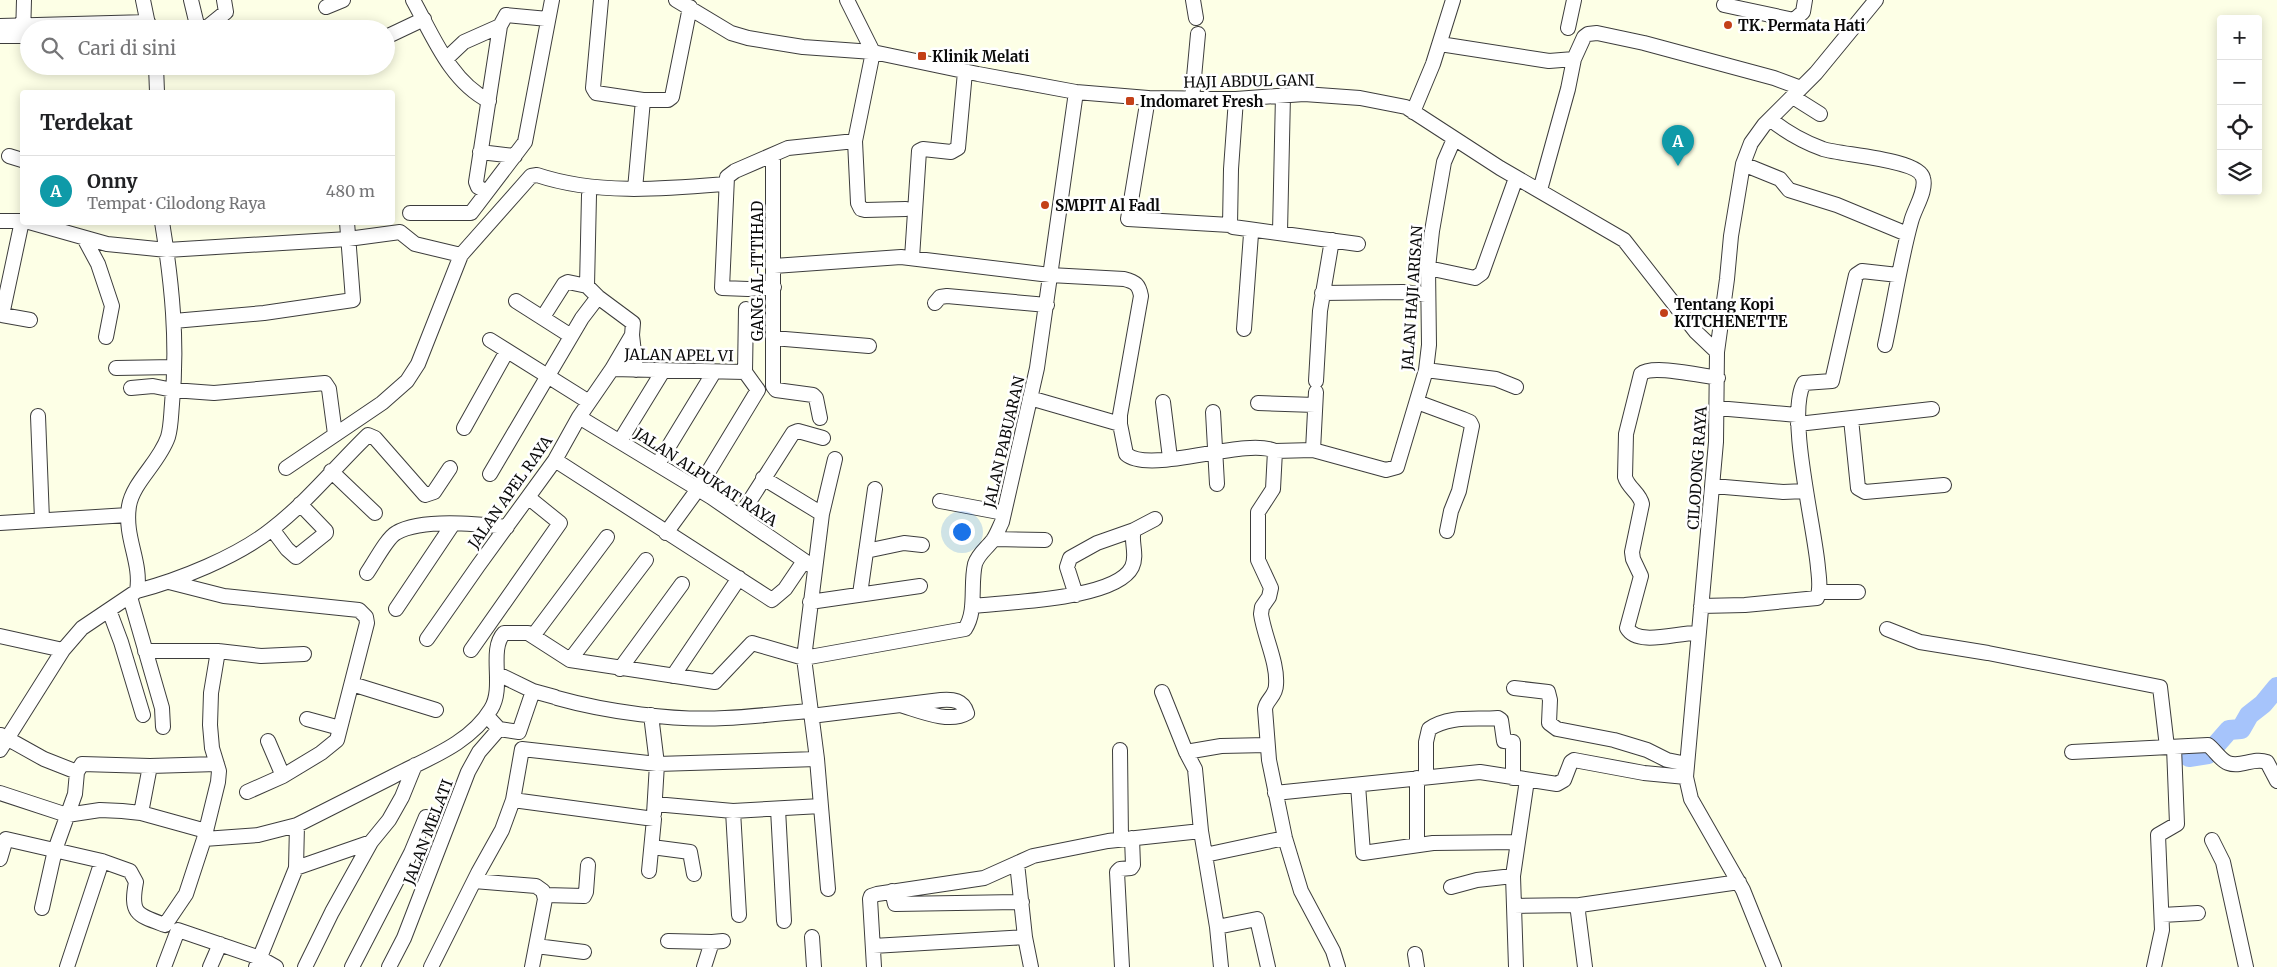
<!DOCTYPE html>
<html lang="id">
<head>
<meta charset="utf-8">
<style>
	:root { --surface:#fff; --page:#f6f6f6; --text:#202124; --muted:#757577; --line:#e0e0e0; --accent:#c34018 }
	body { margin:0; font-family:Merriweather,serif; background:var(--page); color:var(--text) }
	.controls { position:absolute; right:15px; top:15px; display:grid; overflow:hidden; border-radius:5px; box-shadow:0 2px 12px #0003 }
	.controls button { width:45px; height:45px; display:grid; place-items:center; padding:0; border:0; border-bottom:1px solid var(--line); background:var(--surface); color:var(--text); font:25px sans-serif }
	.you { position:absolute; left:961px; top:531px; width:18px; height:18px; margin:-12px; border:4px solid #fff; border-radius:50%; background:#1a73e8; box-shadow:0 0 0 8px #1a73e833 }
	.badge { display:grid; place-items:center; width:32px; height:32px; border-radius:50%; background:var(--accent); color:#fff; font-size:16px; font-weight:700 }
	.pin { position:absolute; translate:-50% -41px; filter:drop-shadow(0 1px 2px #0008) }
	.pin::after { content:''; position:absolute; top:26px; width:18px; height:15px; background:inherit; clip-path:polygon(0 0,100% 0,50% 100%) }
	.list { margin:0; padding:0; list-style:none }
	h2 { display:flex; justify-content:space-between; align-items:center; height:65px; margin:0; padding:0 20px; font-size:21px }
	h2 small { font-size:16px; font-weight:400; color:var(--muted) }
	.list li { display:grid; grid-template-columns:32px 1fr auto; gap:15px; align-items:center; box-sizing:border-box; height:70px; padding:0 20px; border-top:1px solid var(--line) }
	.list b { display:block; font-size:19px; white-space:nowrap }
	.list p { margin:0; font-size:16px; white-space:nowrap; color:var(--muted) }
	.list em { font-size:16px; font-style:normal; color:var(--muted) }
	.icon { flex:none; width:28px; height:28px; fill:none; stroke:currentColor; stroke-width:2; stroke-linecap:round; stroke-linejoin:round }
	.map { position:relative; flex:none; width:2277px; height:967px; overflow:hidden }
	.search { position:absolute; background:var(--surface); box-shadow:0 2px 12px #0003; left:20px; top:20px; width:375px; height:55px; display:flex; align-items:center; gap:12px; box-sizing:border-box; padding:0 18px; border-radius:28px; color:var(--muted); font-size:19px }
	.panel { position:absolute; background:var(--surface); box-shadow:0 2px 12px #0003; left:20px; top:90px; width:375px; height:135px; border-radius:5px }
	.map>svg:first-child { display:block }
	.lines { fill:none; stroke-linecap:round; stroke-linejoin:round }
	.river { stroke:#a6c4fb; stroke-width:20 }
	.minor-casing { stroke:#3d3d3d; stroke-width:16 }
	.minor { stroke:#fff; stroke-width:14 }
	.poi-dot { fill:#c34018; stroke:#fff; stroke-width:2 }
	.labels { text-anchor:middle; dominant-baseline:central; stroke-width:5; stroke-linejoin:round; paint-order:stroke }
	.poi-label { font-size:15px; font-weight:bold; fill:#0a0a0a; stroke:#fff; text-anchor:start }
	.street-label { font-size:15px; fill:#0a0a0a; stroke:#fff }
</style>
</head>
<body>
<div class="map">
<svg width="2277" height="967" viewBox="0 0 2277 967">
	<rect width="100%" height="100%" fill="#fdffe6"/>
	<g class="lines">
		<path class="river" d="M 2189,757 L 2208,754 L 2229,730 L 2241,729 L 2249,715 L 2263,704 L 2277,687"/>
		<g class="minor-casing">
			<path id="minor" d="M 143,0 L 149,29
				M 191,0 L 198,29
				M 413,0 C 433,36 450,81 489,101
				M 601,0 L 593,88 L 596,93 L 643,100
				M 676,0 L 731,33 L 748,38 L 803,47 L 873,52 L 978,74 L 1076,92 L 1148,98 L 1236,99 L 1304,94 L 1360,98 L 1406,107 L 1500,168 L 1624,240 L 1696,332 L 1717,352
				M 847,0 L 873,52
				M 1193,0 L 1196,18
				M 1724,5 L 1794,20 L 1803,12 L 1805,0
				M 326,7 L 343,0
				M 0,26 L 148,22
				M 1568,28 L 1574,0
				M 205,29 L 226,12 L 224,0
				M 0,36 L 29,36
				M 23,36 L 24,0
				M 386,37 L 424,19
				M 1440,44 L 1549,61 L 1574,59
				M 873,52 L 855,141 L 858,203 L 861,209 L 865,210 L 906,209
				M 446,59 L 464,42 L 500,26
				M 156,66 L 157,92
				M 1793,97 L 1820,114
				M 1148,98 L 1128,219 L 1230,225
				M 1192,99 L 1198,34
				M 1236,99 L 1231,169 L 1230,225 L 1233,227 L 1248,229 L 1251,234 L 1244,329
				M 1413,112 L 1433,64 L 1453,0
				M 1770,119 C 1786,132 1804,142 1823,149 C 1841,155 1919,159 1923,178 C 1927,191 1914,209 1911,222 C 1900,262 1894,304 1885,345
				M 480,152 L 515,156
				M 9,156 L 22,160
				M 773,156 L 773,386 L 776,390 L 813,395 L 816,398 L 820,418
				M 1743,164 L 1780,179 L 1789,190 L 1837,205 L 1907,234
				M 635,189 L 643,100 L 668,100 L 672,97 L 690,7
				M 1540,190 L 1568,89 L 1574,59 L 1584,37 L 1588,34 L 1597,33 L 1644,43 L 1774,78 L 1801,88
				M 487,192 L 478,187 L 476,182 L 500,26 L 506,15 L 548,19
				M 410,213 L 471,213 L 525,142 L 552,0
				M 0,221 L 22,221
				M 22,221 L 2,315 L 30,320
				M 29,222 L 107,244 L 167,250 L 348,239 L 400,232 L 415,244 L 461,255
				M 1248,229 L 1358,244
				M 1280,232 L 1283,95
				M 84,238 L 98,264 L 112,306 L 106,337
				M 912,258 L 919,151 L 923,149 L 951,152 L 958,148 L 965,72
				M 774,266 L 901,257 L 1050,275 L 1124,279 C 1136,282 1139,285 1141,296 L 1120,415 L 1120,424 L 1126,454 C 1150,475 1245,437 1275,451
				M 1428,268 L 1475,278 L 1482,273 L 1516,178
				M 587,286 L 589,195
				M 774,287 L 748,289 L 722,288 L 727,177 L 735,171 L 788,148 L 855,141
				M 1322,293 L 1403,292 L 1428,295
				M 516,301 L 571,336
				M 935,303 L 940,297 L 947,296 L 1047,305
				M 543,317 L 564,284 L 568,282 L 587,286 L 598,297 L 633,323 L 632,335 L 636,370
				M 174,321 L 264,313 L 353,300 L 347,222
				M 773,338 L 869,346
				M 490,340 L 589,402
				M 116,368 L 174,367
				M 612,369 L 745,372
				M 1426,370 L 1496,379 L 1516,387
				M 745,372 L 746,309
				M 1316,381 L 1320,311 L 1332,240
				M 131,388 L 153,386 L 173,390 L 214,393 L 325,383 L 329,389 L 335,434
				M 1030,398 L 1120,424
				M 1163,402 L 1170,458
				M 1417,402 L 1463,419 L 1470,422 L 1472,426 L 1459,491 L 1451,511 L 1447,531
				M 1258,403 L 1315,405
				M 1717,408 L 1797,415
				M 1213,412 L 1217,484
				M 38,416 L 42,520
				M 579,417 L 711,497 L 812,566
				M 1851,419 L 1858,488 L 1865,492 L 1944,485
				M 1798,424 L 1932,409
				M 464,428 L 507,351
				M 620,441 L 663,371
				M 1313,450 L 1316,392
				M 555,460 L 772,600 L 785,589 L 804,561
				M 658,464 L 714,372
				M 286,468 L 382,403 L 407,381 L 418,364 L 461,255 L 531,176 L 537,175 C 597,195 663,189 725,184
				M 331,471 L 375,513
				M 490,474 L 582,318 L 598,297
				M 763,478 L 822,514
				M 1713,486 L 1783,492 L 1806,491
				M 940,501 L 1004,513
				M 740,516 L 793,433 L 798,431 L 823,438
				M 0,523 L 128,515
				M 272,529 L 287,549 L 296,557 L 326,533 L 326,531 L 300,504
				M 666,533 L 698,489 L 758,390 L 745,372
				M 994,539 L 1045,540
				M 866,551 L 904,543 L 922,545
				M 367,573 C 374,563 387,538 396,533 C 421,518 478,524 507,527
				M 169,582 L 224,596 L 359,610 L 366,617 L 367,623 L 337,740 L 321,753 L 283,776 L 247,792
				M 137,591 C 179,580 237,557 272,529 C 307,502 336,466 368,435 L 375,438 L 425,495 L 434,492 L 450,468
				M 1819,592 L 1858,592
				M 860,594 L 875,489
				M 1076,595 L 1067,567 L 1070,558 L 1097,543 L 1134,530
				M 130,597 L 162,708 L 163,727
				M 810,602 L 920,586
				M 972,606 C 1005,602 1116,600 1132,567 C 1138,554 1130,541 1134,530 L 1155,519
				M 1701,606 L 1745,605 L 1817,598 C 1821,589 1819,578 1818,568 C 1815,528 1786,414 1804,383 L 1832,381 L 1856,275 L 1862,271 L 1898,275
				M 396,609 L 453,524
				M 109,610 L 121,642 L 143,715
				M 1887,629 L 1920,642 L 1988,653 L 2160,687 L 2167,747
				M 1698,633 C 1678,632 1638,647 1627,628 L 1641,576 L 1633,559 L 1632,552 L 1642,504 C 1640,493 1628,488 1625,477 L 1626,434 L 1641,374 C 1652,364 1702,376 1718,378
				M 0,636 L 63,650
				M 533,636 L 607,537
				M 427,639 L 478,566 L 555,460 L 579,417 L 612,369 L 632,335
				M 471,650 L 560,523 L 529,498
				M 145,651 L 218,651 L 261,656 L 304,654
				M 570,660 L 646,560
				M 620,669 L 682,584
				M 498,674 L 533,691 L 555,697
				M 673,676 L 739,578
				M 352,684 L 436,710
				M 1514,688 L 1548,692 L 1550,700 L 1549,723 L 1557,729 L 1614,740 L 1647,750 L 1667,760 L 1687,764
				M 1162,692 L 1186,752 L 1195,769 L 1201,831
				M 557,698 C 607,712 674,721 725,718 C 753,717 781,713 810,711
				M 651,715 L 657,764 L 654,814
				M 811,716 L 941,700 C 953,699 963,700 967,713 C 949,724 918,710 900,705
				M 307,719 L 340,728
				M 499,729 L 519,732 L 533,691
				M 1,735 L 44,759 L 77,772
				M 268,741 L 283,776
				M 0,750 L 63,650 L 82,628 L 137,591 C 142,562 124,538 129,506 C 133,482 159,463 168,437 C 171,427 171,415 172,404 C 178,343 172,283 162,222
				M 1120,750 L 1121,839
				M 1186,752 L 1221,746 L 1267,745
				M 2072,752 L 2208,745 C 2215,750 2220,760 2228,763 C 2241,768 2253,757 2267,762 L 2277,781
				M 1426,777 L 1426,742 L 1429,729 C 1450,715 1474,720 1498,718 L 1501,720 L 1504,741 L 1513,742 L 1513,778
				M 1417,778 L 1417,844
				M 1358,785 L 1363,853 L 1433,843 L 1518,842
				M 0,793 L 67,815 L 100,810 L 122,811 L 141,813 L 206,831
				M 1275,793 L 1480,772 L 1557,784 L 1564,780 L 1571,762 L 1574,760 L 1644,773 L 1686,777
				M 513,800 L 522,749 L 657,764 L 817,759
				M 655,804 L 733,811 L 821,806
				M 778,809 L 784,921
				M 733,811 L 739,915
				M 141,813 L 150,766
				M 204,839 L 258,835 L 297,825
				M 2212,840 L 2223,862 L 2246,967
				M 652,847 L 690,852 L 694,874
				M 1205,855 L 1217,927 L 1221,967
				M 0,859 L 6,839 L 102,861 L 130,871 L 136,882 C 130,914 137,915 165,925 L 186,894 L 204,839 L 218,782 L 219,771 L 212,748 L 210,725 L 211,693 L 218,651
				M 1017,863 L 1025,937 L 1031,967
				M 296,868 L 371,842
				M 474,881 L 536,886 L 543,891 L 545,899 L 532,967
				M 1451,887 L 1477,880 L 1513,876
				M 828,889 L 817,759 L 804,658 L 822,514 L 835,459
				M 892,891 L 895,904 L 1022,902
				M 545,895 L 584,896 L 586,892 L 588,865
				M 1514,906 L 1580,905
				M 42,908 L 55,850 L 75,794 L 77,772 L 82,764 L 150,766 L 217,764
				M 2162,915 L 2198,913
				M 1217,927 L 1257,919 L 1268,967
				M 812,937 L 814,967
				M 668,941 L 712,942
				M 536,946 L 584,952
				M 873,946 L 1025,937
				M 1415,954 L 1417,967
				M 67,967 L 102,861
				M 164,967 L 178,930 L 260,958 L 276,967
				M 210,967 L 220,944
				M 256,967 L 296,868 L 297,825 C 329,809 360,793 392,777 C 426,759 470,744 491,709 C 505,687 488,650 504,633 L 528,633 L 570,660 L 715,682 L 752,643 L 804,658 L 965,629 C 977,611 970,585 975,564 C 978,554 987,548 993,540 C 997,534 999,528 1002,522 L 1037,368 L 1076,92
				M 305,967 L 332,912 L 371,842 L 389,820 L 402,797 L 415,765
				M 352,967 L 411,853 L 426,817
				M 389,967 L 404,938 L 468,772 L 479,752 L 499,729 L 487,716
				M 431,967 L 478,873 L 502,830 L 513,800 L 654,819 L 649,871
				M 704,967 L 712,942 L 723,941
				M 874,967 L 870,899 L 871,896 L 877,894 L 984,878 L 1033,856 L 1108,841 L 1201,831 L 1205,855 L 1285,838
				M 1122,967 L 1117,872 L 1120,869 L 1131,868 L 1133,865 L 1132,838
				M 1338,967 L 1333,951 L 1301,891 L 1285,838 L 1269,760 L 1265,709 C 1266,700 1276,696 1276,685 C 1278,663 1264,636 1261,614 L 1262,607 L 1269,597 L 1271,588 L 1258,560 L 1258,512 L 1273,489 L 1275,451 L 1313,450 L 1386,470 L 1397,467 L 1426,370 L 1429,345 L 1428,268 L 1432,231 L 1444,162 L 1454,139
				M 1516,967 L 1513,876 L 1527,780
				M 1585,967 L 1578,912 L 1580,905 L 1739,882
				M 1774,967 L 1743,890 L 1691,799 L 1686,777 L 1716,442 L 1717,352 L 1727,279 L 1731,236 L 1743,164 L 1751,143 L 1764,125 L 1816,73 L 1876,0
				M 2154,967 L 2162,930 L 2158,835 L 2177,824 L 2174,747"/>
		</g>
		<use href="#minor" class="minor"/>
	</g>
	<g class="poi-dot">
		<circle cx="1728" cy="25" r="5"/>
		<rect x="917" y="51" width="10" height="10" rx="2.5"/>
		<rect x="1125" y="96" width="10" height="10" rx="2.5"/>
		<circle cx="1045" cy="205" r="5"/>
		<circle cx="1664" cy="313" r="5"/>
	</g>
	<g class="labels">
		<g class="poi-label">
			<text x="1738" y="25">TK. Permata Hati</text>
			<text x="932" y="56">Klinik Melati</text>
			<text x="1140" y="101">Indomaret Fresh</text>
			<text x="1055" y="205">SMPIT Al Fadl</text>
			<text x="1674" y="304">Tentang Kopi<tspan x="1674" dy="17">KITCHENETTE</tspan></text>
		</g>
		<g class="street-label">
			<text transform="translate(1249 81) rotate(-1)">HAJI ABDUL GANI</text>
			<text transform="translate(757 271) rotate(-90)">GANG AL-ITTIHAD</text>
			<text transform="translate(1412 298) rotate(-86)">JALAN HAJI ARISAN</text>
			<text transform="translate(679 355) rotate(1)">JALAN APEL VI</text>
			<text transform="translate(1004 442) rotate(-77)">JALAN PABUARAN</text>
			<text transform="translate(1697 468) rotate(-86)">CILODONG RAYA</text>
			<text transform="translate(706 477) rotate(33)">JALAN ALPUKAT RAYA</text>
			<text transform="translate(510 492) rotate(-55)">JALAN APEL RAYA</text>
			<text transform="translate(428 832) rotate(-69)">JALAN MELATI</text>
		</g>
	</g>
</svg>
<div class="controls">
<button>+</button>
<button>−</button>
<button><svg class="icon" aria-label="locate" viewBox="0 0 24 24"><circle cx="12" cy="12" r="6"/><path d="M12 2v4M12 18v4M2 12h4M18 12h4"/></svg></button>
<button><svg class="icon" aria-label="layers" viewBox="0 0 24 24"><path d="M12 4l9 5-9 5-9-5zM3 14l9 5 9-5"/></svg></button>
</div>
<div class="you"></div>
<div class="pin badge" style="left:1678px;top:166px;background:#0f9aa8">A</div>
<div class="search"><svg class="icon" aria-label="search" viewBox="0 0 24 24"><circle cx="10" cy="10" r="6"/><path d="M15 15l6 6"/></svg>Cari di sini</div>
<section class="panel">
<h2>Terdekat<small></small></h2>
<ul class="list">
<li><span class="badge" style="background:#0f9aa8">A</span><div><b>Onny</b><p>Tempat · Cilodong Raya</p></div><em>480 m</em></li>
</ul>
</section>
</div>
</body>
</html>
